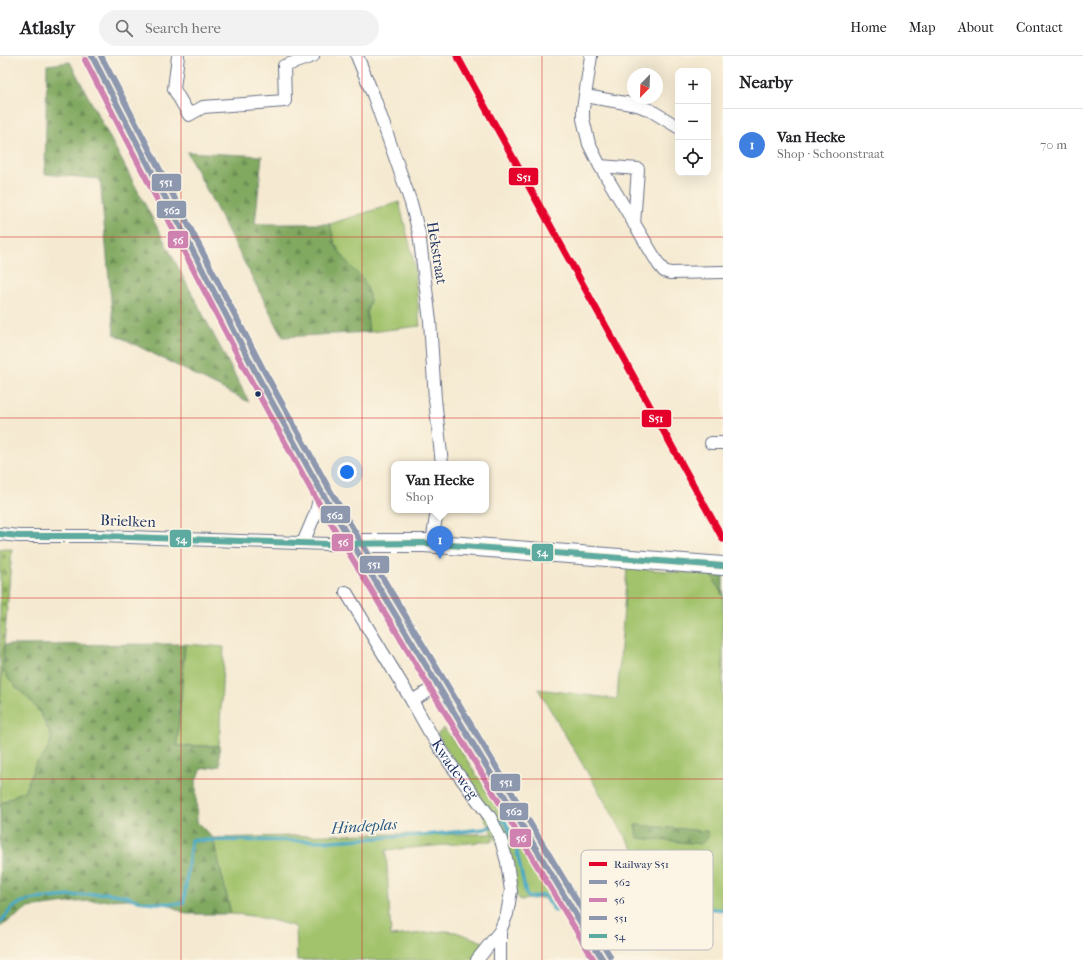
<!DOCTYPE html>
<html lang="en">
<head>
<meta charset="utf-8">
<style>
	:root { --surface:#fff; --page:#f2f2f2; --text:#202124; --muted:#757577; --line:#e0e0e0; --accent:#1f6fb2 }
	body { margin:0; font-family:"IM FELL French Canon",serif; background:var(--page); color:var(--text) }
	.controls { position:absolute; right:12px; top:12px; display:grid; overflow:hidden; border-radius:8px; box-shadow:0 4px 16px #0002 }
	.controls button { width:36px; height:36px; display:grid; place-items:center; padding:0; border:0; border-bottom:1px solid var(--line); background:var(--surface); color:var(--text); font:20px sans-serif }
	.compass { position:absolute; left:627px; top:12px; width:36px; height:36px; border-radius:50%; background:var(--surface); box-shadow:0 4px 16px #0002; rotate:203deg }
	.you { position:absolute; left:347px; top:416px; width:14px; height:14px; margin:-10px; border:3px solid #fff; border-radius:50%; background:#1a73e8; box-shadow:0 0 0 6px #1a73e833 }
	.badge { display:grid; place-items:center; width:26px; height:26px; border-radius:50%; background:var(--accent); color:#fff; font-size:13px; font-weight:700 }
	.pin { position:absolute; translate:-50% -33px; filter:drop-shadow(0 1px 2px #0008) }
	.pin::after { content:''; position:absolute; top:21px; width:14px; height:12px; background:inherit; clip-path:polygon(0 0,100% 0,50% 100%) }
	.popup { position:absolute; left:391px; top:405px; width:98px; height:52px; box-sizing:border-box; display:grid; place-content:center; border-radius:8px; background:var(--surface); filter:drop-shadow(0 1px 3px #0005); font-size:13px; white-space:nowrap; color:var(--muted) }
	.popup b { font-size:15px; color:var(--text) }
	.popup::after { content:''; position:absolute; left:50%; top:100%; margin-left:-8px; border:8px solid transparent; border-top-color:var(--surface) }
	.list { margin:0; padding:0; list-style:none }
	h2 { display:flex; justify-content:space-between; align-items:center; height:52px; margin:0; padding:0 16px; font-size:17px }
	h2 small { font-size:13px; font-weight:400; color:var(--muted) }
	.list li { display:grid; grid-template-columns:26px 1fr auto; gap:12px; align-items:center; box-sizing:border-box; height:72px; padding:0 16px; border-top:1px solid var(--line) }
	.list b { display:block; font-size:15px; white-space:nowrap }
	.list p { margin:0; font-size:13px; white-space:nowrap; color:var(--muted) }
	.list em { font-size:13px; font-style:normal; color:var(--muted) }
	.icon { flex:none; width:22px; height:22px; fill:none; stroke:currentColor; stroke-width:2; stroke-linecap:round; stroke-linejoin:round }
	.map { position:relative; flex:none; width:723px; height:904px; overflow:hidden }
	header { display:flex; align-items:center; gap:24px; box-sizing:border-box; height:56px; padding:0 20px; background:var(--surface); border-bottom:1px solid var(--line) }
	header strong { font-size:19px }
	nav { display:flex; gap:22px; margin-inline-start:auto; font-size:14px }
	.search { width:280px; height:36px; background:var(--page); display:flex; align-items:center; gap:10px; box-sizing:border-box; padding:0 14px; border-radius:22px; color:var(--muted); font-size:15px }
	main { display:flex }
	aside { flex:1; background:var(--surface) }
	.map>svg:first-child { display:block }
	.green { fill:#a2c36c; stroke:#5e7965 }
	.forest { fill:url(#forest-firs); stroke:#4e6c5f }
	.cemetery { fill:url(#cemetery-stones); stroke:#5e7965 }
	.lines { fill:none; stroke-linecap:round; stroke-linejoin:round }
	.stream { stroke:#43a7c3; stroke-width:3.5 }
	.street-casing { stroke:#677086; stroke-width:14 }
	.secondary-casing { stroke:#677086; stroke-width:20 }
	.street { stroke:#fff; stroke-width:12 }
	.secondary { stroke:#fff; stroke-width:18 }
	.bus-1-casing { stroke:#fcf5e5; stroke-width:9 }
	.bus-2-casing { stroke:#fcf5e5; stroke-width:9 }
	.bus-3-casing { stroke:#fcf5e5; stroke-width:9 }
	.bus-4-casing { stroke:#fcf5e5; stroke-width:9 }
	.bus-1 { stroke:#8d97ae; stroke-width:6 }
	.bus-2 { stroke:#cf81b0; stroke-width:6 }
	.bus-3 { stroke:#8d97ae; stroke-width:6 }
	.bus-4 { stroke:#5daaa0; stroke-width:6 }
	.rail-1-casing { stroke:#fcf5e5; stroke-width:10 }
	.rail-1 { stroke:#e4002b; stroke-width:7 }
	.grid { fill:none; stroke:#d62828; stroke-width:1; stroke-opacity:0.55 }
	.bus-dot { fill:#1b2f5e; stroke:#fcf5e5; stroke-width:1.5 }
	.labels { text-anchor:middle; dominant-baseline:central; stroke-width:3.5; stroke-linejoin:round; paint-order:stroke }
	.street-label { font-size:15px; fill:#1b2f5e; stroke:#fcf5e5 }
	.water-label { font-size:16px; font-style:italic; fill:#295981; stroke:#fcf5e5 }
	.key { fill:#fcf5e5; stroke:#b8babc; stroke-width:1 }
	.key-label { font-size:11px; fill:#1b2f5e }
	.line-badge { stroke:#fcf5e5; stroke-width:1.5 }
	.badge-label { font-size:11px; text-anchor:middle; font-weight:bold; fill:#fff }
</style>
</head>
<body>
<header>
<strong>Atlasly</strong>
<div class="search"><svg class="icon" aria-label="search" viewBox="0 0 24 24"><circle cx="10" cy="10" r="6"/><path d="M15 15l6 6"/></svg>Search here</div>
<nav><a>Home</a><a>Map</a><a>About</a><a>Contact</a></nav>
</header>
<main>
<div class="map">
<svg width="723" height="904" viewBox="0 0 723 904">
	<defs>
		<pattern id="forest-firs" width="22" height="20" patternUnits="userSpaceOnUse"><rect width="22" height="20" fill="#81a960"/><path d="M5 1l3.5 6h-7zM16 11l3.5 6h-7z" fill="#698a52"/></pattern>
		<pattern id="cemetery-stones" width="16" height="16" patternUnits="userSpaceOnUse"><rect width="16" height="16" fill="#a2c36c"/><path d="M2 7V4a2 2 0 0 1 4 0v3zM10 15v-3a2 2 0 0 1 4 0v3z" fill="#839f5c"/></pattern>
	</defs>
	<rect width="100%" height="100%" fill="#fcf5e5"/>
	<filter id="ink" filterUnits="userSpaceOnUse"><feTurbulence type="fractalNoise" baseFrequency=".025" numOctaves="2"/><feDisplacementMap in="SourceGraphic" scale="8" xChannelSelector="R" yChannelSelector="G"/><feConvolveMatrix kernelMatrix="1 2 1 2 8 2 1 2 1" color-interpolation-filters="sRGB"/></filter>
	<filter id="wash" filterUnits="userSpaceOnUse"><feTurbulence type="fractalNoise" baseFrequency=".012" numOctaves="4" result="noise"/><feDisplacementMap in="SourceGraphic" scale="16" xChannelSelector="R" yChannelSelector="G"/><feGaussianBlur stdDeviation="0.9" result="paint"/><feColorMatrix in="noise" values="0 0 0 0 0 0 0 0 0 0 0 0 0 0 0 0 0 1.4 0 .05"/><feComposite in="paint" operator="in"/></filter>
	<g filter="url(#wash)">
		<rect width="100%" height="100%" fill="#f5ead1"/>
		<path class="green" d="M 399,146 L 414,205 L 420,270 L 369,276 L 367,260 L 368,251 L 370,244 L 363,223 L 349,209 L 335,189 L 330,168 Z
			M 627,512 L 711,518 L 723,540 L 723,854 L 666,849 L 538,633 L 617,643 Z
			M 185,588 L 224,591 L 219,690 L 177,690 Z
			M 2,613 L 11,626 L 29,643 L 41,658 L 52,682 L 46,697 L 36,707 L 25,734 L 0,748 L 0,648 Z
			M 444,672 L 464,699 L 553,841 L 520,844 L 514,835 L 513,816 L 457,710 L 437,678 Z
			M 370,778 L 493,778 L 493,785 L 386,794 L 391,880 L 446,875 L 456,876 L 486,887 L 472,904 L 297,904 L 296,871 C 273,864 255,859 231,858 L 213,782 Z"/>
		<path class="forest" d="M 70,6 L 249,346 L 114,278 L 100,123 L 45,118 L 47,9 Z
			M 187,96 L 262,100 L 255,168 L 330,168 L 335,189 L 349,209 L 363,223 L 368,234 L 370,244 L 368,251 L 367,260 L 369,276 L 283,281 Z
			M 711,518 L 723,518 L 723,540 Z
			M 185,588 L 177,690 L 219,690 L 220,710 L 202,713 L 196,724 L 197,766 L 213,782 L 231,858 L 186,858 L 166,847 L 127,843 L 75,846 L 29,852 L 0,871 L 0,748 L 25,734 L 36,707 L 46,697 L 52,682 L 41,658 L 29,643 L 11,626 L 2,613 L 4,589 Z
			M 635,769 L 707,775 L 708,781 L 705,785 L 700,788 L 638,782 Z"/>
		<path class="cemetery" d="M 0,493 L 12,493 L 4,589 L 0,648 Z"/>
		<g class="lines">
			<path class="stream" d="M 574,847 L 582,843 L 619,842 L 723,854
				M 0,867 L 12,852 L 22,846 L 35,843 L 106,837 L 126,840 L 138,845 L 156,847 L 182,848 L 184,845 L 191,784 L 330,785 L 425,779 L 485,773 L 505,764 L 516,791 L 526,838 L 529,842 L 544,839 L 555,855 L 564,851"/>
		</g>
	</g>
	<g filter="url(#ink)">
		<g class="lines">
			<g class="street-casing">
				<g id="street">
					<path d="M 178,0 L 174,33 L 189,59 L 203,51 L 285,45 L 284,10 L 313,0"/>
					<path d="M 357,0 L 374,41 L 411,147 L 419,177 L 430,265 L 435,343 L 442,408"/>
					<path d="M 591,0 L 583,53 L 583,63 L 589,88 L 600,110 L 659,209 L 664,215 L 670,217 L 723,216"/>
					<path d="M 585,40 L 637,49 L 650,54 L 678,71"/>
					<path d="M 600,110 L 638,113 L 634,168"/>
					<path d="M 711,387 L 723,387"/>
					<path d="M 0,478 L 19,480 L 101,480 L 328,488 L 352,487"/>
					<path d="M 303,487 L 316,456 L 321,435"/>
					<path d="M 432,487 L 437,454"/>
					<path id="s1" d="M 346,536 L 412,645 L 429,675 L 449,706 L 490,761 L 501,784 L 507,806 L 511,835 L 507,858 L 500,875 L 500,904"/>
					<path d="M 412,645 L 438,629"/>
					<path d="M 477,904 L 500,875"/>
				</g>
			</g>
			<g class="secondary-casing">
				<path id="secondary" d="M 92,0 L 256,317 L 321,435 L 603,904
					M 352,487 L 424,487 L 723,510"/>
			</g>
			<use href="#street" class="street"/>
			<use href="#secondary" class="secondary"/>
			<g class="bus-1-casing">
				<path id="bus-1" d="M 92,0 L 256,317 L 321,435 L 603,904"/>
			</g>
			<g class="bus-2-casing">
				<path id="bus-2" d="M 85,4 L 249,321 L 314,439 L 594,904"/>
			</g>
			<g class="bus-3-casing">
				<path id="bus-3" d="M 101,0 L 263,313 L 328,431 L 610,900"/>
			</g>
			<g class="bus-4-casing">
				<path id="bus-4" d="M 0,478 L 19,480 L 101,480 L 328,488 L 424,487 L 723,510"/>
			</g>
			<use href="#bus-1" class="bus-1"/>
			<use href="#bus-2" class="bus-2"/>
			<use href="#bus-3" class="bus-3"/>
			<use href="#bus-4" class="bus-4"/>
			<g class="rail-1-casing">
				<path id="rail-1" d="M 457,0 L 723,483"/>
			</g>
			<use href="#rail-1" class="rail-1"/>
		</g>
	</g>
	<path class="grid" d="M 181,0 L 181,904M 362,0 L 362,904M 542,0 L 542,904M 0,181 L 723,181M 0,362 L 723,362M 0,542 L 723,542M 0,723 L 723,723"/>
	<circle class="bus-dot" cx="258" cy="338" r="3.5"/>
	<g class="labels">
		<g class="street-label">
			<text transform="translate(437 197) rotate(81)">Hekstraat</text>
			<text transform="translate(128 465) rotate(2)">Brielken</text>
			<text stroke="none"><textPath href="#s1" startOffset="208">Kwadeweg</textPath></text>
		</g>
		<g class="water-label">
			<text transform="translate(364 770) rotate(-4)">Hindeplas</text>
		</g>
	</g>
	<rect x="581" y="794" width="132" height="100" rx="6" class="key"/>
	<rect x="589" y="806" width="18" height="4" fill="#e4002b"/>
	<rect x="589" y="824" width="18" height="4" fill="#8d97ae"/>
	<rect x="589" y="842" width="18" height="4" fill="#cf81b0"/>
	<rect x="589" y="860" width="18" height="4" fill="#8d97ae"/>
	<rect x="589" y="878" width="18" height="4" fill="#5daaa0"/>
	<g class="key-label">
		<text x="614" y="812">Railway S51</text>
		<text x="614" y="830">562</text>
		<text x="614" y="848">56</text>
		<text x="614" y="866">551</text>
		<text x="614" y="884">54</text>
	</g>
	<g class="line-badge">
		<rect x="508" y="111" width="31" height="19" rx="4" fill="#e4002b"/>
		<rect x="151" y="117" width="31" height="19" rx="4" fill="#8d97ae"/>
		<rect x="156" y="144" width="31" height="19" rx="4" fill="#8d97ae"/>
		<rect x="167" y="174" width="22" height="19" rx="4" fill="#cf81b0"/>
		<rect x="641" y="353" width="31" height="19" rx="4" fill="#e4002b"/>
		<rect x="320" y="449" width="31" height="19" rx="4" fill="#8d97ae"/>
		<rect x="169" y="473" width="23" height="19" rx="4" fill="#5daaa0"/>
		<rect x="331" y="477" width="23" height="19" rx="4" fill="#cf81b0"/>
		<rect x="531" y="487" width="23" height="19" rx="4" fill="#5daaa0"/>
		<rect x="359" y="499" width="31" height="19" rx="4" fill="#8d97ae"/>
		<rect x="490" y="717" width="31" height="19" rx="4" fill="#8d97ae"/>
		<rect x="499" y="746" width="30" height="19" rx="4" fill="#8d97ae"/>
		<rect x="509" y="772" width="23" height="20" rx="4" fill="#cf81b0"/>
	</g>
	<g class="badge-label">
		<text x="524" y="125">S51</text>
		<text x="166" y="130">551</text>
		<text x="172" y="158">562</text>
		<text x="178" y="188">56</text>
		<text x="656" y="366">S51</text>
		<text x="335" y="463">562</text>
		<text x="181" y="487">54</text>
		<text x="343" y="490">56</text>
		<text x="542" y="500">54</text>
		<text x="374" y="512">551</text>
		<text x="506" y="730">551</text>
		<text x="514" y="759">562</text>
		<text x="521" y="786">56</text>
	</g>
</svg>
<div class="controls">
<button>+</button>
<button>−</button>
<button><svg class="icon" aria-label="locate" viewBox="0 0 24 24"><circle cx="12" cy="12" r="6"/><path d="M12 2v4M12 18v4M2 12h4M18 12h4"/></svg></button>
</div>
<svg class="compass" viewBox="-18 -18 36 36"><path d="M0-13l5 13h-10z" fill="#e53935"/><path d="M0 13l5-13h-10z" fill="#757577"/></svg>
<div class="you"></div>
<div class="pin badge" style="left:440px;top:503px;background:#3f7fe0">1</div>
<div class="popup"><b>Van Hecke</b>Shop</div>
</div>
<aside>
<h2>Nearby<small></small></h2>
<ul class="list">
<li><span class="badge" style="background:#3f7fe0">1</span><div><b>Van Hecke</b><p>Shop · Schoonstraat</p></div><em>70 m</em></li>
</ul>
</aside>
</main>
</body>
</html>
